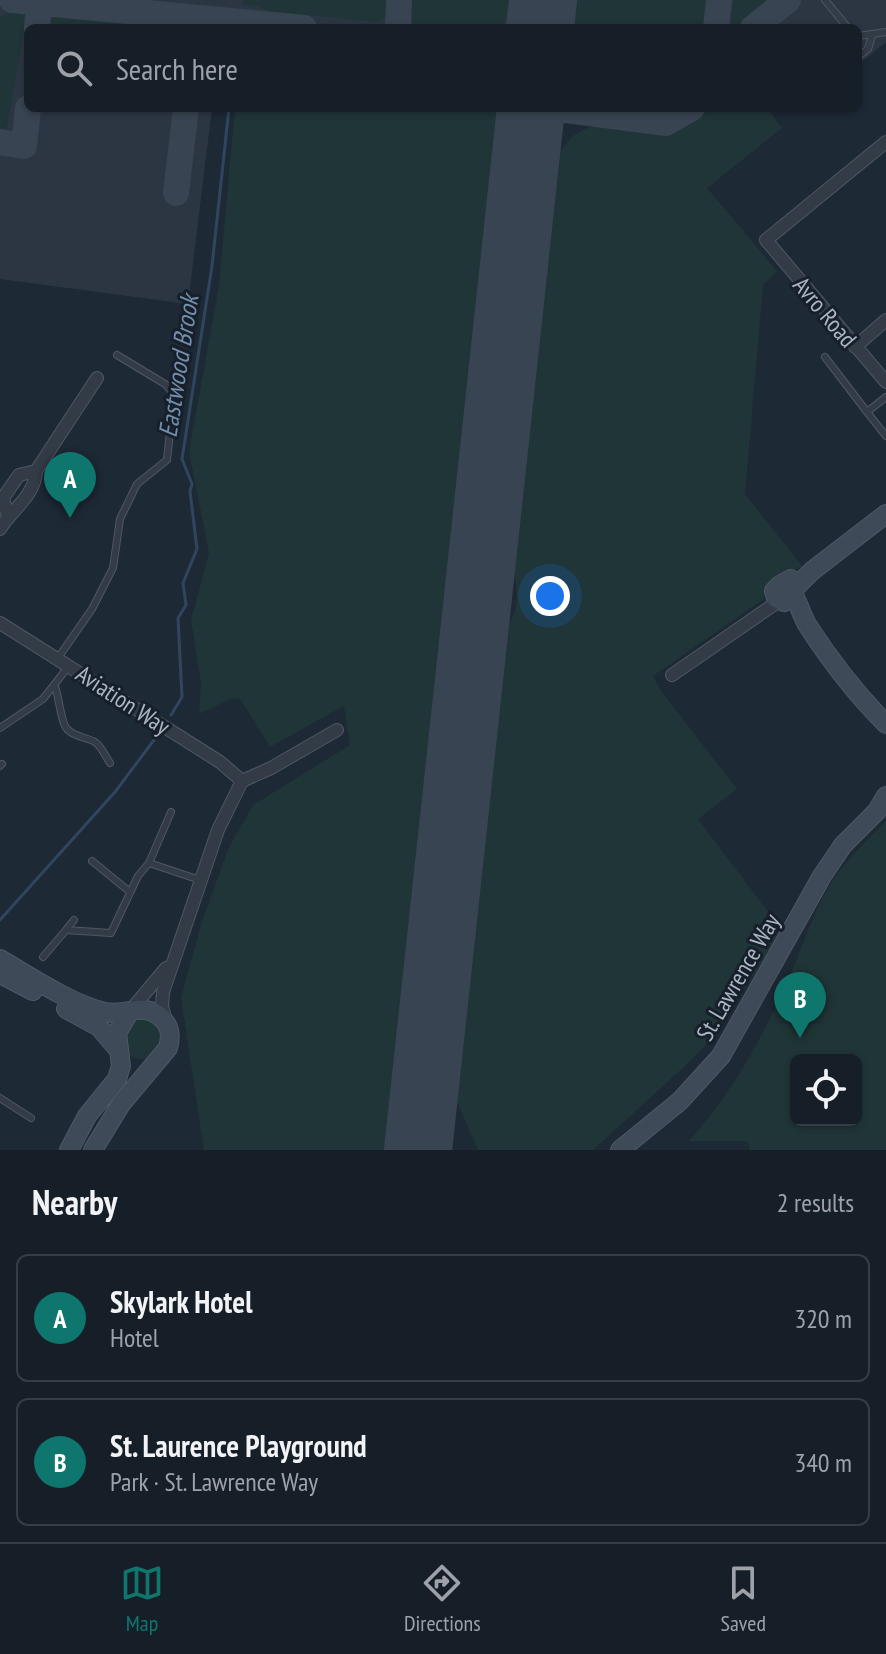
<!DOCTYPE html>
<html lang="en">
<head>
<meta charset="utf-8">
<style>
	:root { --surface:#161f28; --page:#232c34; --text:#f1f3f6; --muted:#9ea2a8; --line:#353d45; --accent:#0f766e }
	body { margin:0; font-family:"PT Sans Narrow",sans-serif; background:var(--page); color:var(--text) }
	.controls { position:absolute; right:24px; bottom:24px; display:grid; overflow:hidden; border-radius:12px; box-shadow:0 2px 6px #0004 }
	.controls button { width:72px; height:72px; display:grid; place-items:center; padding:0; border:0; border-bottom:2px solid var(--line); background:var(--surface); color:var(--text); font:40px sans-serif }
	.you { position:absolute; left:550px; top:596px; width:28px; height:28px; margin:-20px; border:6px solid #fff; border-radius:50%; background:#1a73e8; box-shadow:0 0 0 12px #1a73e833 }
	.badge { display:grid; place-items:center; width:52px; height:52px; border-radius:50%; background:var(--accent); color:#fff; font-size:26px; font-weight:700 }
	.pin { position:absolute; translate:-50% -66px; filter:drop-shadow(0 2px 4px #0008) }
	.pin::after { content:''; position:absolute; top:42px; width:28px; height:24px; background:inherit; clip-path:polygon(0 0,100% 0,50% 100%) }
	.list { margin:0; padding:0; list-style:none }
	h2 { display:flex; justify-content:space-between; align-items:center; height:104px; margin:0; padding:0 32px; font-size:34px }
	h2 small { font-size:26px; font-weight:400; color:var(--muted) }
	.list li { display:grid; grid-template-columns:52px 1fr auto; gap:24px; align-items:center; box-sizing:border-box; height:128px; margin:0 16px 16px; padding:0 16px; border:2px solid var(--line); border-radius:12px }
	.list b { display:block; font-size:30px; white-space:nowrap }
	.list p { margin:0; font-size:26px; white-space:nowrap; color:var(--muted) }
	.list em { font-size:26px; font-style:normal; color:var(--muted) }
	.icon { flex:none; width:44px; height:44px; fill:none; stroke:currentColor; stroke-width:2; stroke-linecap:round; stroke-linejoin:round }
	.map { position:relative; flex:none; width:886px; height:1150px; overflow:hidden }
	.search { position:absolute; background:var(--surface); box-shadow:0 2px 6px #0004; left:24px; right:24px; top:24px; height:88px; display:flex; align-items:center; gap:20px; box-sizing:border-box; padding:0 28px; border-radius:12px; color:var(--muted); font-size:30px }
	.sheet { height:392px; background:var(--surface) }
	nav { display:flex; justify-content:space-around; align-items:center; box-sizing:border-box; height:112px; border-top:2px solid var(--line); background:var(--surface); font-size:22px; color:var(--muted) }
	nav a { display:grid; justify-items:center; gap:4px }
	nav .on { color:var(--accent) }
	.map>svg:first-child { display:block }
	.airport { fill:#2c3643 }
	.green { fill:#203537; fill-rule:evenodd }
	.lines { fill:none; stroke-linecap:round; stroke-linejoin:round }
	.stream { stroke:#30455e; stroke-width:3 }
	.taxiway { stroke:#384452; stroke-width:26 }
	.runway { stroke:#384452; stroke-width:68 }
	.lane-casing { stroke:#4f5865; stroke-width:8 }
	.street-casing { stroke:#4f5865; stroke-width:14 }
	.secondary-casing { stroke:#4f5865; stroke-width:20 }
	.lane { stroke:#323b46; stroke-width:6 }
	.street { stroke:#323b46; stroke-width:12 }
	.secondary { stroke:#3f4a59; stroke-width:18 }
	.labels { text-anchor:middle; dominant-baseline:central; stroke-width:6; stroke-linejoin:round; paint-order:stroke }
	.street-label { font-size:24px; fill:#abb5c4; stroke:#17202a }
	.water-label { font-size:26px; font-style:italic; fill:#728ead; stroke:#17202a }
</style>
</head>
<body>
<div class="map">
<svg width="886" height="1150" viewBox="0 0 886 1150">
	<rect width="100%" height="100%" fill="#1e2936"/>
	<path class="airport" d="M 0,0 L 886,0 L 886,42 L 858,65 L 858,28 L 28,28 L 28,108 L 212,108 L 188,304 L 0,279 Z"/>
	<path class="green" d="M 243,0 L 393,0 C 393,11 387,17 377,22 L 269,11 L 258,6 L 243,5 Z
		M 403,0 L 520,0 L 515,12 L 500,28 L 416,26 L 404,12 Z
		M 576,0 L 709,0 L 705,28 L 573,28 Z
		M 733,0 L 782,0 L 746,28 L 730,28 Z
		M 16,12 L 27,13 L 7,127 L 0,134 L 0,16 Z
		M 54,16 L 167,28 L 44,28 L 45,21 Z
		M 235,108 L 507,108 L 456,580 L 448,594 L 449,633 L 411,997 L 417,998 L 400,1150 L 204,1150 L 181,998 L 202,921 L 229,847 L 253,805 L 350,745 L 344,706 L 270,747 L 240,699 L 233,698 L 199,714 L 201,684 L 191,620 L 209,553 L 189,452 L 219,285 Z
		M 709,108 L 774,108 L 770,112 L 782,128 L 707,188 L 777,271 L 763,285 L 745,494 L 803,567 C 780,574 768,573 764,599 L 653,676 L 662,692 L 737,789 L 698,819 L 782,930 L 726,1019 L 699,1053 L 593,1150 L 478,1150 L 453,1093 L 463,1005 L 467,1005 L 482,872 L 476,871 L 507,627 C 521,608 517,587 513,565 L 561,151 C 598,90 661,165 709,108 Z
		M 886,821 L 886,1150 L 749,1150 L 749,1144 L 745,1141 L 689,1141 C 734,1091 766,1031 793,969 C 805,941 813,912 830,885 C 845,861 866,841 886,821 ZM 796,1060 L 856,1060 L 856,1120 L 796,1120 Z
		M121 1039a20 20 0 1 1 40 0a20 20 0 1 1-40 0Z"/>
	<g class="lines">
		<path class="stream" d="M 171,715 L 182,697 L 178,618 L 186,605 L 183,583 L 197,549 L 190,491 L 192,484 L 182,459 L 212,266 L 229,108
			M 0,920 L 115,792 L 157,736"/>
		<path class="taxiway" d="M 12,0 L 304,28
			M 37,28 L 39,3
			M 398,28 L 399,0
			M 538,28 L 540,23
			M 716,28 L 719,0
			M 753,28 L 788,0
			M 551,108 L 666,123 L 692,108
			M 528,132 L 543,117 L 560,111
			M 0,142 L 24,146 L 28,108
			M 176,193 L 186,108"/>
		<path class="runway" d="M 540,28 L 543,0
			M 418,1150 L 531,108"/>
		<g class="lane-casing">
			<path id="lane" d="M 825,0 L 848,28
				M 858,36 L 886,32
				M 858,57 L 868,49 L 872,36
				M 825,357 L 867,412 L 886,397
				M 867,412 L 886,436
				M 58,658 L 92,609 L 113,568 L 120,519 L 137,484 L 167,460 L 174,394 L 165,384 L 117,355
				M 55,686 C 59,697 61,723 67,729 C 74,737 86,737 95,742 C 102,747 105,756 110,763
				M 0,728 L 43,699 L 68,667
				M 0,766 L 2,764
				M 92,861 L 130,892
				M 149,863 L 171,812
				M 74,920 L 66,930 L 111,933 L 138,876 L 149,863 L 200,880
				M 43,957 L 66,930
				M 0,1098 L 31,1118"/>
		</g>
		<g class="street-casing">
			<path id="street" d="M 886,142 L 766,240 L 886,382
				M 855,347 L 886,320
				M 8,517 L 3,498 L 19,475 L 36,471
				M 0,529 C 12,509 35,496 36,471 L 97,378
				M 0,623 L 220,762 L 242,781
				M 672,675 L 779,601
				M 130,1011 L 166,968
				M 166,1021 L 162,1006 L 163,992 L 218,830 L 242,781 L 271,768 L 337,730"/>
		</g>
		<g class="secondary-casing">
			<path id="secondary" d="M 784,584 C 796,590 800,614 808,626 C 830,660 857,695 886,724
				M 792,591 L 812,571 L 886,514
				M 784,602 L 776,598 L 774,591 L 780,585 L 791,579
				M 0,959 C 29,976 73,1005 105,1012 C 124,1016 141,1003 158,1015 C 170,1024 172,1034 168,1048 L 121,1104 L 93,1150
				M 0,974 L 33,991
				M 66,1009 L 99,1027 L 117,1048
				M 69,1150 L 87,1116 L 117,1079 L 121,1066 L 117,1033 L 130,1011
				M 620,1150 L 680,1101 L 721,1056 L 822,876 L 843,845 L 877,811 L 886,796"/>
		</g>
		<use href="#lane" class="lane"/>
		<use href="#street" class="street"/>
		<use href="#secondary" class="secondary"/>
	</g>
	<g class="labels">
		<g class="street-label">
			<text transform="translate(825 312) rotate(50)">Avro Road</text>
			<text transform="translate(123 700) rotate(33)">Aviation Way</text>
			<text transform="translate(738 977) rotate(-60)">St. Lawrence Way</text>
		</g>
		<g class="water-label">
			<text transform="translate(178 366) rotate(-81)">Eastwood Brook</text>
		</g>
	</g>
</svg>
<div class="controls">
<button><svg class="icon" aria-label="locate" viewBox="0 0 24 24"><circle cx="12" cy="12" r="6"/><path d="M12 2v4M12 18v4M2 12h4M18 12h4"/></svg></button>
</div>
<div class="you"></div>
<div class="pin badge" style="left:70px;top:518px">A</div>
<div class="pin badge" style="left:800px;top:1038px">B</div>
<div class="search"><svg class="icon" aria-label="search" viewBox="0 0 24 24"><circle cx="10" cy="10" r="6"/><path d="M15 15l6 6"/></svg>Search here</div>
</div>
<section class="sheet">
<h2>Nearby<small>2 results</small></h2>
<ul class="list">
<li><span class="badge">A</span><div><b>Skylark Hotel</b><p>Hotel</p></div><em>320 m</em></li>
<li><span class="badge">B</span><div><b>St. Laurence Playground</b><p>Park · St. Lawrence Way</p></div><em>340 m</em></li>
</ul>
</section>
<nav>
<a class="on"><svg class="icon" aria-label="map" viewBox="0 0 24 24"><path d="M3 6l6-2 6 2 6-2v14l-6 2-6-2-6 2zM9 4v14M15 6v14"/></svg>Map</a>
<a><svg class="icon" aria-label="directions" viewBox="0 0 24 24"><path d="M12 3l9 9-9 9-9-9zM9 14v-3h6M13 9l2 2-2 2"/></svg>Directions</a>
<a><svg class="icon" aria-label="saved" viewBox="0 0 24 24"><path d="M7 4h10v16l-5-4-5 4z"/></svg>Saved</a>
</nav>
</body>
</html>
